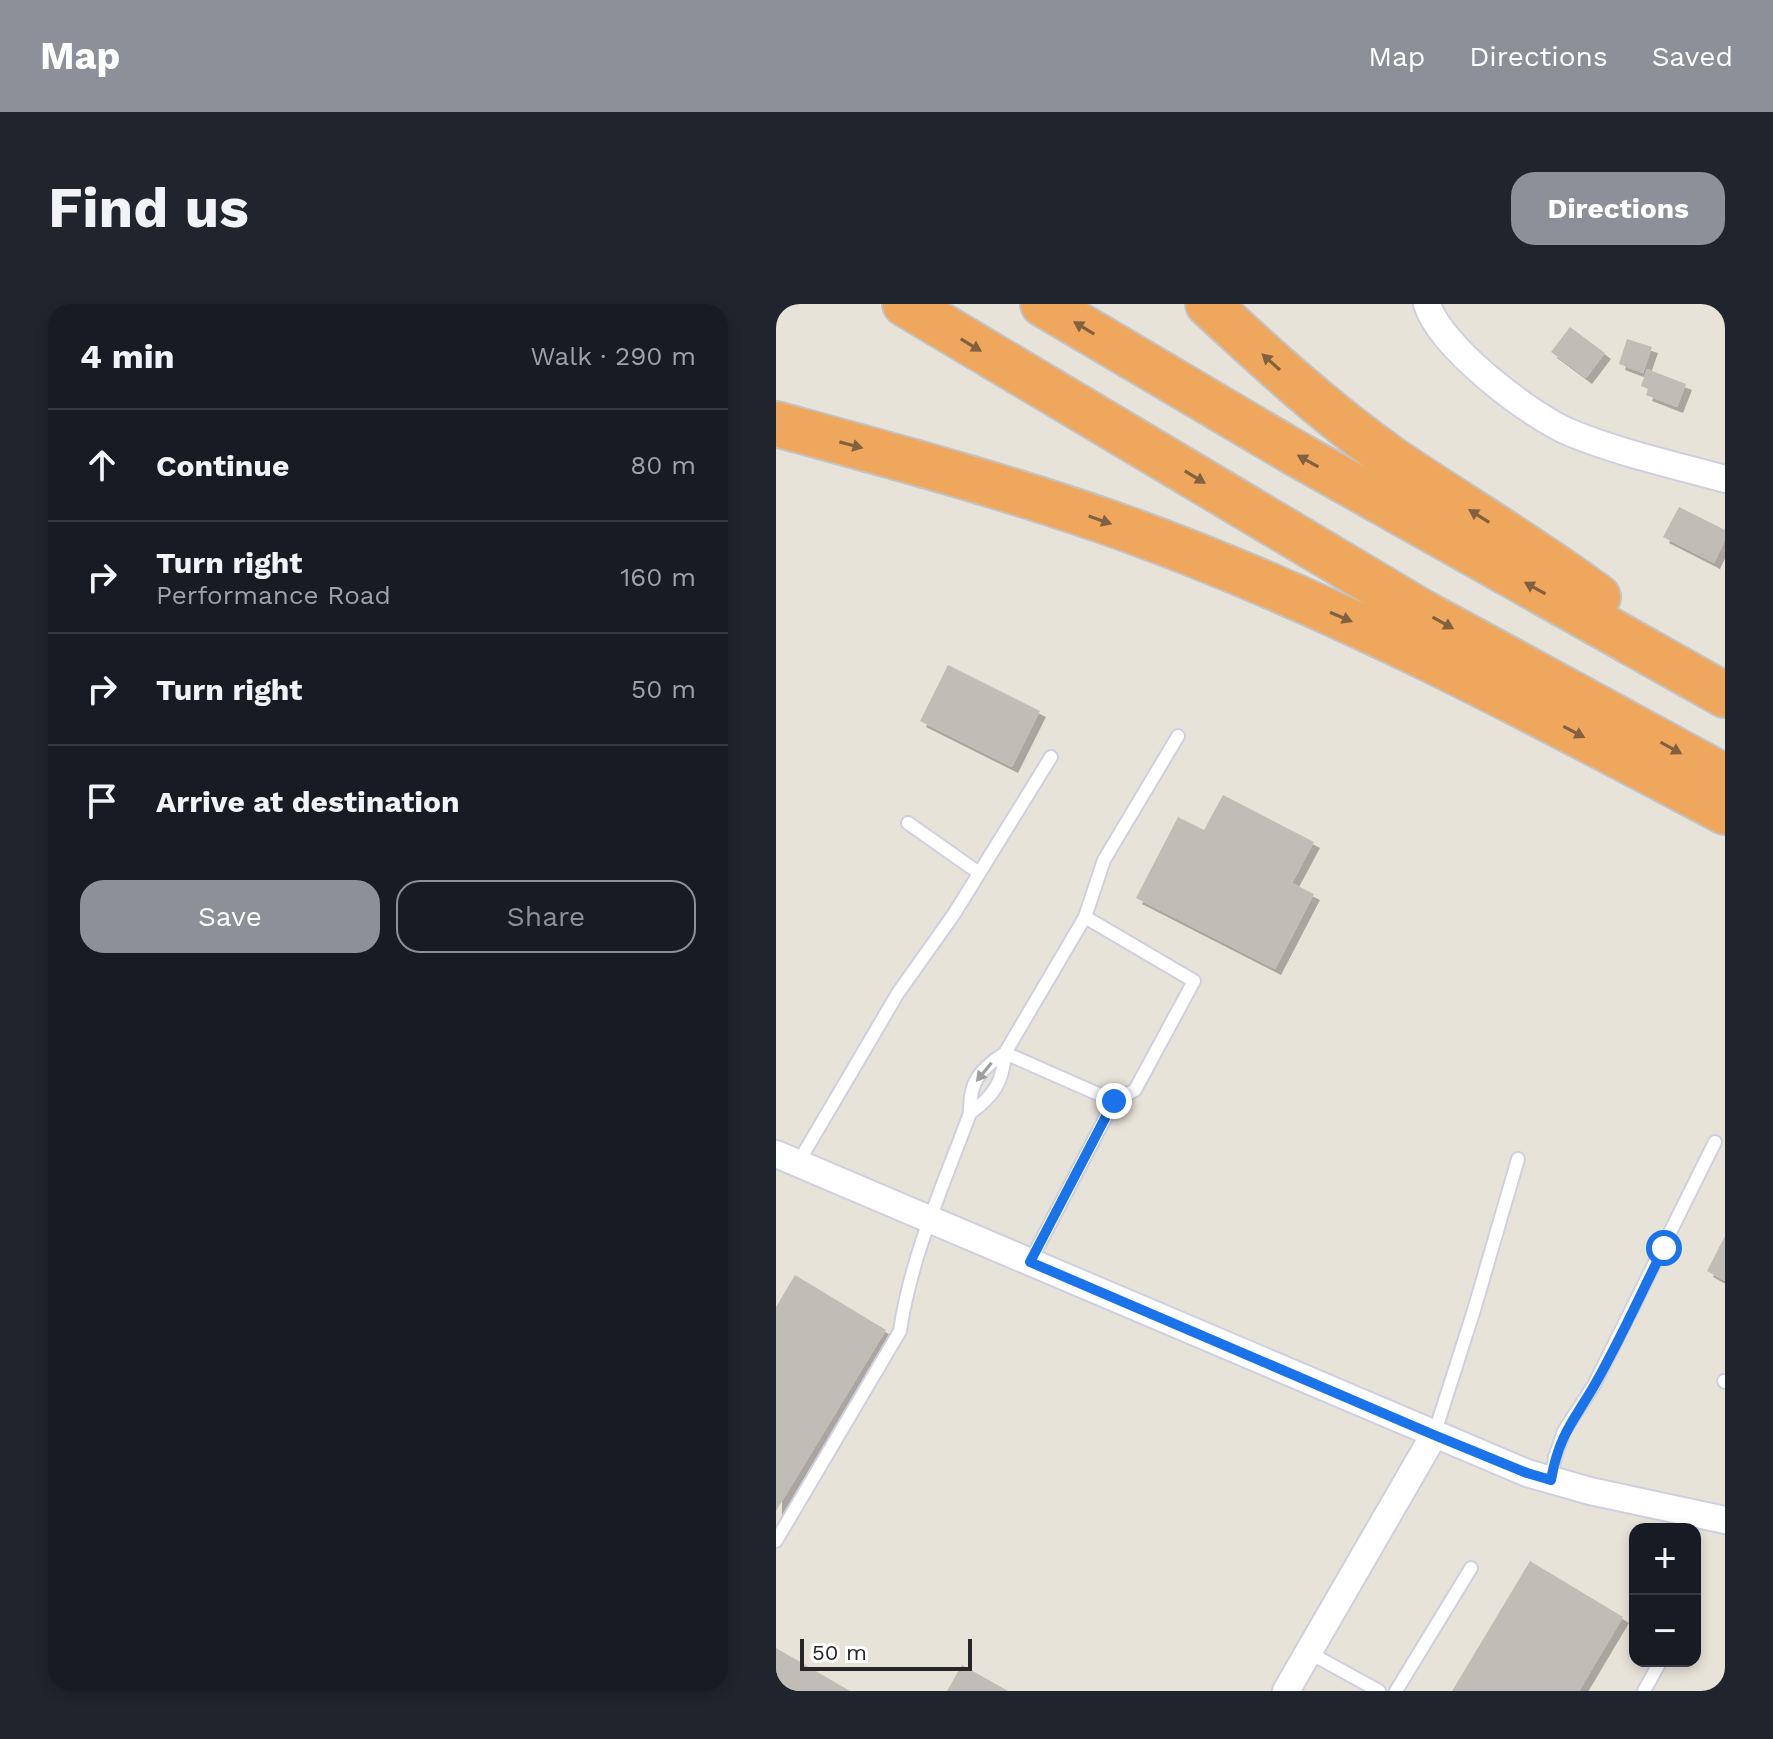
<!DOCTYPE html>
<html lang="en">
<head>
<meta charset="utf-8">
<style>
	:root { --surface:#171b24; --page:#20242c; --text:#f1f3f6; --muted:#9ea1a6; --line:#363941; --accent:#8c9099 }
	body { margin:0; font-family:"Work Sans",sans-serif; background:var(--page); color:var(--text) }
	.controls { position:absolute; right:24px; bottom:24px; display:grid; overflow:hidden; border-radius:16px; box-shadow:0 4px 12px #0003 }
	.controls button { width:72px; height:72px; display:grid; place-items:center; padding:0; border:0; border-bottom:2px solid var(--line); background:var(--surface); color:var(--text); font:40px sans-serif }
	.scale { position:absolute; left:24px; bottom:20px; width:172px; box-sizing:border-box; padding-left:8px; border:4px solid #272727; border-top:0; font-size:22px; line-height:28px; white-space:nowrap; color:#272727; -webkit-text-stroke:6px #fff; paint-order:stroke }
	.stop { position:absolute; width:24px; height:24px; margin:-18px; border:6px solid #1a73e8; border-radius:50%; background:#fff }
	.stop.end { background:#1a73e8; border-color:#fff; box-shadow:0 2px 8px #0008 }
	.list { margin:0; padding:0; list-style:none }
	h2 { display:flex; justify-content:space-between; align-items:center; height:104px; margin:0; padding:0 32px; font-size:34px }
	h2 small { font-size:26px; font-weight:400; color:var(--muted) }
	.list li { display:grid; grid-template-columns:52px 1fr auto; gap:24px; align-items:center; box-sizing:border-box; height:112px; padding:0 32px; border-top:2px solid var(--line) }
	.list b { display:block; font-size:30px; white-space:nowrap }
	.list p { margin:0; font-size:26px; white-space:nowrap; color:var(--muted) }
	.list em { font-size:26px; font-style:normal; color:var(--muted) }
	.actions { display:flex; gap:16px; padding:24px 32px }
	.actions a { flex:1; padding:18px 0; border:2px solid var(--accent); border-radius:24px; text-align:center; font-size:28px; color:var(--accent) }
	.actions .main { background:var(--accent); color:#fff }
	.icon { flex:none; width:44px; height:44px; fill:none; stroke:currentColor; stroke-width:2; stroke-linecap:round; stroke-linejoin:round }
	.map { position:relative; flex:none; width:949px; height:1387px; overflow:hidden; border-radius:24px }
	header { display:flex; align-items:center; gap:48px; box-sizing:border-box; height:112px; padding:0 40px; background:var(--accent); color:#fff }
	header strong { font-size:38px }
	nav { display:flex; gap:44px; margin-inline-start:auto; font-size:28px }
	.intro { display:flex; align-items:center; justify-content:space-between; box-sizing:border-box; height:192px; padding:0 48px }
	h1 { margin:0; font-size:56px }
	.button { padding:20px 36px; border-radius:24px; background:var(--accent); color:#fff; font-size:28px; font-weight:700 }
	main { display:flex; gap:48px; padding:0 48px }
	aside { flex:1; background:var(--surface); border-radius:24px; box-shadow:0 4px 12px #0003 }
	.map>svg:first-child { display:block }
	.building { fill:#c0bcb6; filter:url(#shadow) }
	.lines { fill:none; stroke-linecap:round; stroke-linejoin:round }
	.service-casing { stroke:#cfd0df; stroke-width:16 }
	.minor-casing { stroke:#cfd0df; stroke-width:30 }
	.motorway-casing { stroke:#c3c3c3; stroke-width:48 }
	.service { stroke:#fff; stroke-width:12 }
	.minor { stroke:#fff; stroke-width:26 }
	.motorway { stroke:#efa75d; stroke-width:44 }
	.oneway { fill:#81613f }
	.oneway2 { fill:#9e9e9e }
	.route { stroke:#1a73e8; stroke-width:10 }
</style>
</head>
<body>
<header>
<strong>Map</strong>
<nav><a>Map</a><a>Directions</a><a>Saved</a></nav>
</header>
<div class="intro"><h1>Find us</h1><a class="button">Directions</a></div>
<main>
<aside>
<h2>4 min<small>Walk · 290 m</small></h2>
<ul class="list">
<li><svg class="icon" aria-label="ahead" viewBox="0 0 24 24"><path d="M12 20V5M6 11l6-6 6 6"/></svg><div><b>Continue</b></div><em>80 m</em></li>
<li><svg class="icon" aria-label="right" viewBox="0 0 24 24"><path d="M7 20v-9h11M14 6l5 5-5 5"/></svg><div><b>Turn right</b><p>Performance Road</p></div><em>160 m</em></li>
<li><svg class="icon" aria-label="right" viewBox="0 0 24 24"><path d="M7 20v-9h11M14 6l5 5-5 5"/></svg><div><b>Turn right</b></div><em>50 m</em></li>
<li><svg class="icon" aria-label="arrive" viewBox="0 0 24 24"><path d="M6 21V4h12l-3 4 3 4H6"/></svg><div><b>Arrive at destination</b></div></li>
</ul>
<div class="actions"><a class="main">Save</a><a>Share</a></div>
</aside>
<div class="map">
<svg width="949" height="1387" viewBox="0 0 949 1387">
	<defs>
		<filter id="shadow"><feDropShadow dx="6" dy="6" stdDeviation="0" flood-color="#0004"/></filter>
	</defs>
	<rect width="100%" height="100%" fill="#e8e3d9"/>
	<path class="building" d="M 794,23 L 829,49 L 810,74 L 775,48 Z
		M 851,35 L 876,43 L 867,69 L 843,60 Z
		M 871,65 L 910,80 L 901,103 L 870,91 L 872,85 L 865,82 Z
		M 903,203 L 949,226 L 949,236 L 938,259 L 887,233 Z
		M 172,361 L 264,407 L 236,463 L 144,417 Z
		M 447,491 L 538,538 L 516,579 L 538,590 L 499,665 L 360,594 L 402,513 L 428,526 Z
		M 949,932 L 949,977 L 931,967 Z
		M 19,971 L 110,1026 L 0,1207 L 0,1003 Z
		M 754,1257 L 847,1313 L 803,1387 L 676,1387 Z
		M 0,1344 L 74,1387 L 0,1387 Z
		M 186,1361 L 232,1387 L 171,1387 Z"/>
	<g class="lines">
		<g class="service-casing">
			<path id="service" d="M 132,519 L 203,569
				M 309,613 L 229,749 L 338,797
				M 22,859 L 122,689 L 178,610 L 275,453
				M 254,958 L 338,797 L 359,786 L 418,677 L 309,613 L 328,556 L 402,432
				M 948,1077 L 949,1078
				M 658,1131 L 698,1006 L 742,855
				M 775,1176 L 779,1153 L 788,1127 L 818,1081 L 939,838
				M 0,1237 L 124,1027 C 135,951 168,880 194,809 C 193,778 204,765 229,749 C 227,778 218,792 194,809
				M 532,1348 L 603,1387
				M 620,1387 L 695,1264
				M 868,1387 L 884,1358"/>
		</g>
		<g class="minor-casing">
			<path id="minor" d="M 651,0 C 664,43 754,112 795,129 C 844,149 898,161 949,175
				M 0,850 L 751,1169 L 814,1187 L 949,1216
				M 510,1387 L 658,1131"/>
		</g>
		<g class="motorway-casing">
			<path id="motorway" d="M 129,0 L 644,307 L 949,473
				M 267,0 L 519,149 L 949,391
				M 432,0 C 490,54 549,108 614,154 C 683,201 755,243 822,293
				M 0,120 C 117,152 233,183 348,224 C 557,299 753,404 949,508"/>
		</g>
		<use href="#service" class="service"/>
		<use href="#minor" class="minor"/>
		<use href="#motorway" class="motorway"/>
	</g>
	<defs><path id="oneway-solid" d="M-6-.8H1V-3.2L6.5 0L1 3.2V.8H-6Z" transform="scale(2)"/></defs>
	<g class="oneway">
		<use href="#oneway-solid" transform="translate(308 24) rotate(-149)"/>
		<use href="#oneway-solid" transform="translate(195 41) rotate(31)"/>
		<use href="#oneway-solid" transform="translate(495 58) rotate(-138)"/>
		<use href="#oneway-solid" transform="translate(75 141) rotate(15)"/>
		<use href="#oneway-solid" transform="translate(532 157) rotate(-151)"/>
		<use href="#oneway-solid" transform="translate(419 173) rotate(31)"/>
		<use href="#oneway-solid" transform="translate(703 212) rotate(-148)"/>
		<use href="#oneway-solid" transform="translate(324 216) rotate(19)"/>
		<use href="#oneway-solid" transform="translate(759 284) rotate(-151)"/>
		<use href="#oneway-solid" transform="translate(565 313) rotate(23)"/>
		<use href="#oneway-solid" transform="translate(667 319) rotate(29)"/>
		<use href="#oneway-solid" transform="translate(798 428) rotate(28)"/>
		<use href="#oneway-solid" transform="translate(895 444) rotate(29)"/>
	</g>
	<use class="oneway2" href="#oneway-solid" transform="translate(208 768) rotate(129)"/>
	<g class="lines">
		<path class="route" d="M 338,797 L 254,958 L 658,1131 L 751,1169 L 775,1176 C 783,1131 797,1118 818,1082 C 844,1037 865,989 888,944"/>
	</g>
</svg>
<div class="controls">
<button>+</button>
<button>−</button>
</div>
<div class="scale">50 m</div>
<div class="stop" style="left:888px;top:944px"></div>
<div class="stop end" style="left:338px;top:797px"></div>
</div>
</main>
</body>
</html>
